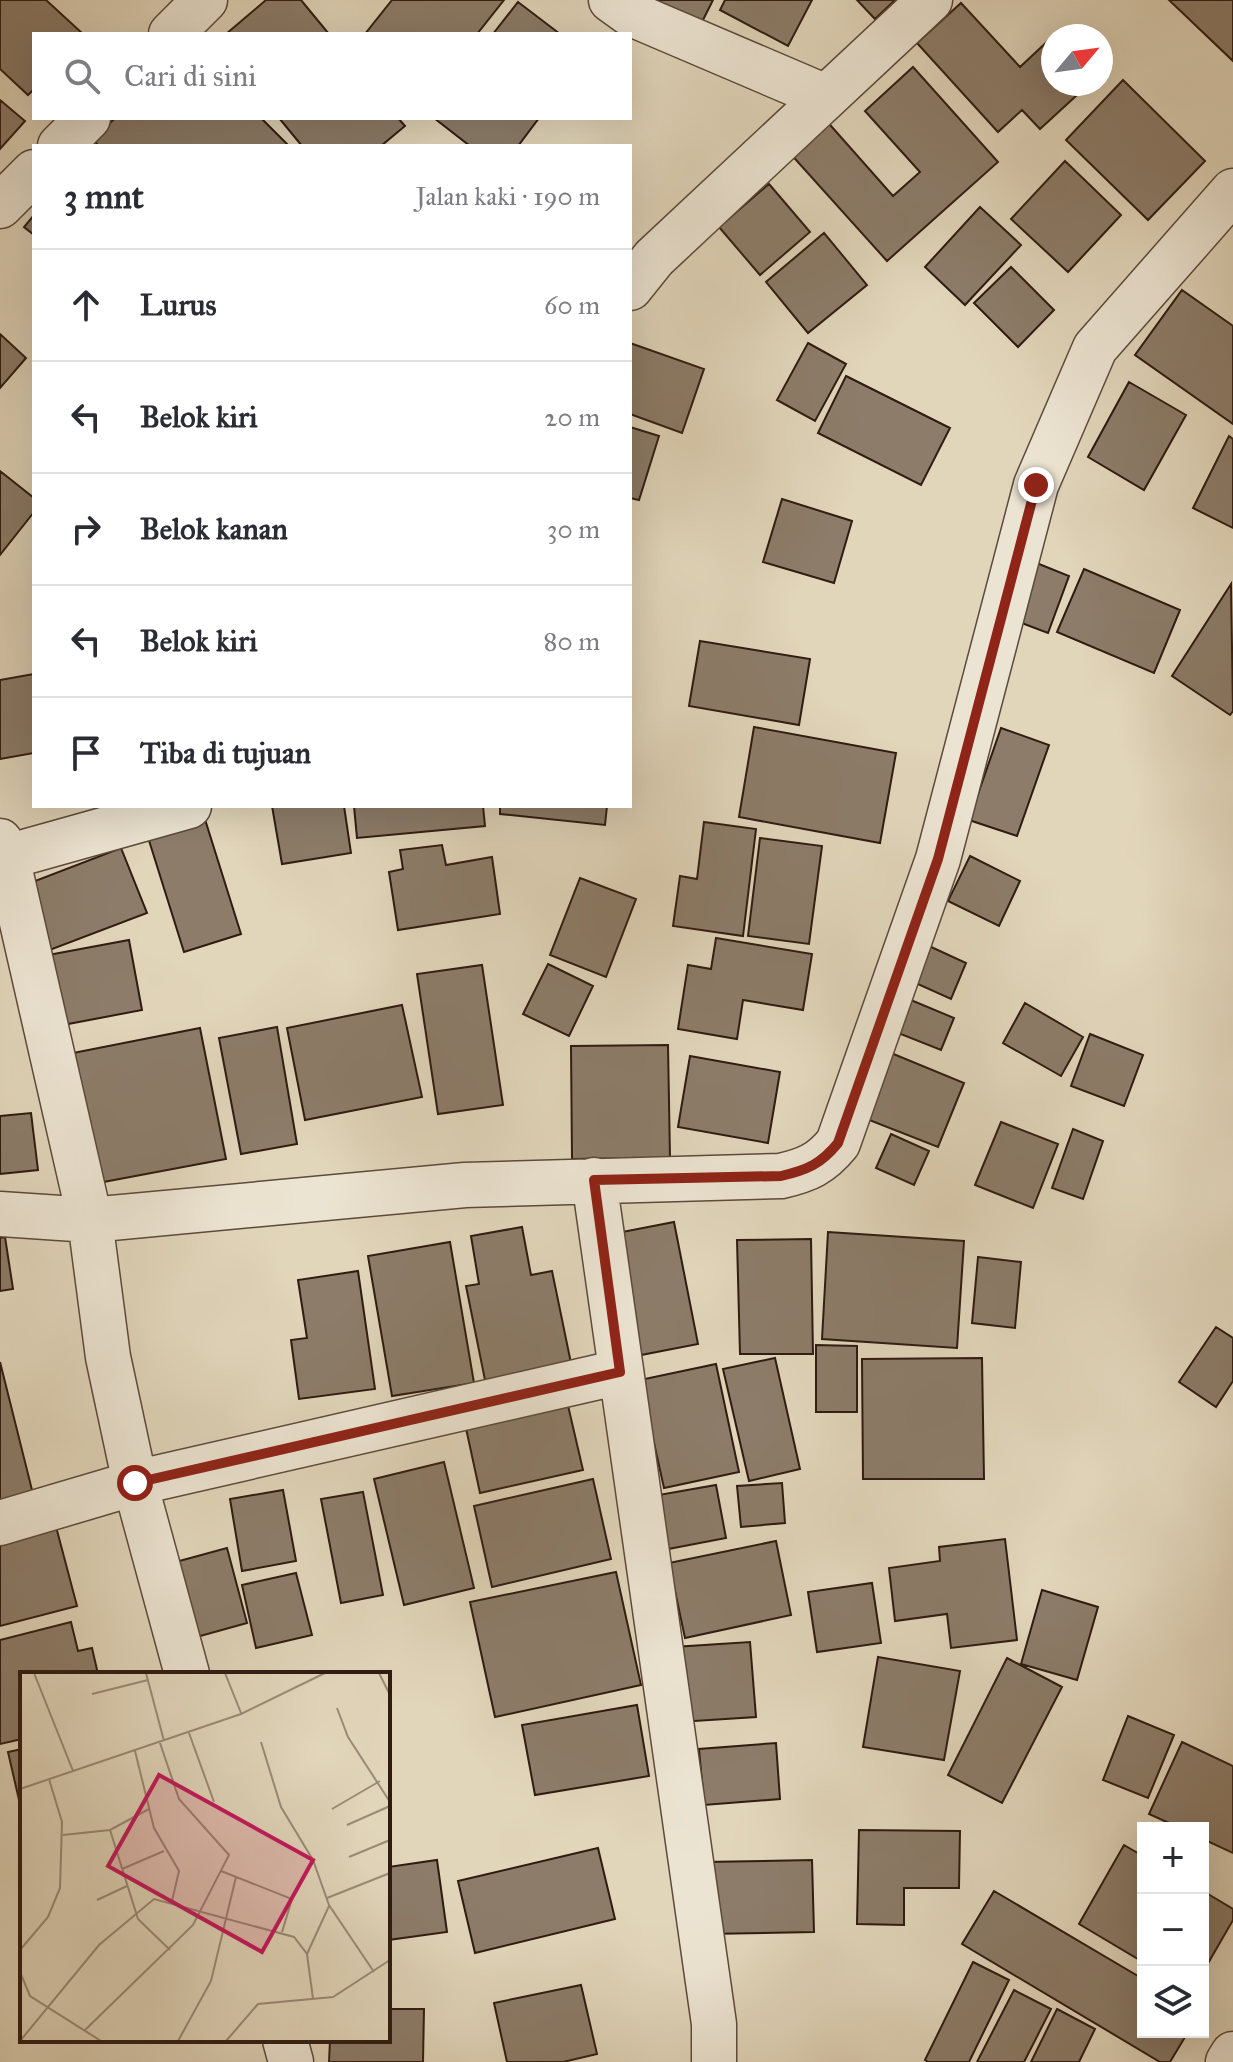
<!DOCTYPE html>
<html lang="id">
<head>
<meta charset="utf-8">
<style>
	:root { --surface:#fff; --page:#f2f2f3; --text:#2b2b33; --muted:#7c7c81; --line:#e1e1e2 }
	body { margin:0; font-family:"IM FELL Great Primer",serif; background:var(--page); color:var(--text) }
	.controls { position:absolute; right:24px; bottom:24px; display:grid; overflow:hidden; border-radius:0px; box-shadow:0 8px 32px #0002 }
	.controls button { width:72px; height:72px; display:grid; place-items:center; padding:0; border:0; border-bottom:2px solid var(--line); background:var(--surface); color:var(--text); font:40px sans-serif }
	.compass { position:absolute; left:1041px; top:24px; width:72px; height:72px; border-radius:50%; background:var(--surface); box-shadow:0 8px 32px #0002; rotate:61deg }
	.stop { position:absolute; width:24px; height:24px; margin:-18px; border:6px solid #8f2418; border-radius:50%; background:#fff }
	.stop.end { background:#8f2418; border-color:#fff; box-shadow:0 2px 8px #0008 }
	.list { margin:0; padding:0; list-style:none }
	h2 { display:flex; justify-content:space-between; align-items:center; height:104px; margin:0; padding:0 32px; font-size:34px }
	h2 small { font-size:26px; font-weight:400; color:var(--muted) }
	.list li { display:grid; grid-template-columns:52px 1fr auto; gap:24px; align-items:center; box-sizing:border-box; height:112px; padding:0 32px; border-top:2px solid var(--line) }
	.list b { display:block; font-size:30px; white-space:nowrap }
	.list em { font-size:26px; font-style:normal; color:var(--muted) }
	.icon { flex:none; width:44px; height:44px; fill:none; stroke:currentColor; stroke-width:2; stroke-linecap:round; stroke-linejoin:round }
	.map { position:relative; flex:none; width:1233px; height:2062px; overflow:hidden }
	.search { position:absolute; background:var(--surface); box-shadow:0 8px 32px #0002; left:32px; top:32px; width:600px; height:88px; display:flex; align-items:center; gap:20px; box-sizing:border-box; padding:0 28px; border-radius:0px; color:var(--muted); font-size:30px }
	.panel { position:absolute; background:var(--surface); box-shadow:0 8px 32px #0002; left:32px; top:144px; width:600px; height:664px; border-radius:0px }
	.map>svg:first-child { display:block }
	.building { fill:#8c7c69; stroke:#2f1b12; stroke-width:2 }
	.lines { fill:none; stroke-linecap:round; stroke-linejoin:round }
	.street-casing { stroke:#5c4a3c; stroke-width:47 }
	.street { stroke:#ece4d2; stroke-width:44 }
	.route { stroke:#8f2418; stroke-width:10 }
	.inset-road { fill:none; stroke:#9a8b77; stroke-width:2 }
	.view { fill:#c2185b; fill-opacity:0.15; stroke:#c2185b; stroke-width:4 }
	.inset-edge { fill:none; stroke:#2f1b12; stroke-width:4 }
</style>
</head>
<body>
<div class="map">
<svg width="1233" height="2062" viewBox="0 0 1233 2062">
	<rect width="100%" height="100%" fill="#e1d5ba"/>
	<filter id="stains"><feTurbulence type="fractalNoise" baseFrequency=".0025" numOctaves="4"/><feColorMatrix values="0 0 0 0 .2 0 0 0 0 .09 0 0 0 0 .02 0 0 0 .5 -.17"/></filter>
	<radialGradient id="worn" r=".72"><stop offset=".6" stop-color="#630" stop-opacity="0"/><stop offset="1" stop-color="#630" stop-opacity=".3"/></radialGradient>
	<path class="building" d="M 0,0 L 46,0 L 83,34 L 34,34 L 34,89 L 28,95 L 0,69 Z
		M 266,0 L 301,0 L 329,34 L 226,34 Z
		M 392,0 L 504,0 L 477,34 L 365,34 Z
		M 644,0 L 713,0 L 699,28 Z
		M 725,0 L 812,0 L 788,46 L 720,10 Z
		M 857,0 L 895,0 L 875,19 Z
		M 1169,0 L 1233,0 L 1233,61 Z
		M 518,2 L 560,34 L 493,34 Z
		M 961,3 L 1020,67 L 1050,39 L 1053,84 L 1089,84 L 1040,129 L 1022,110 L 998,132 L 917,43 Z
		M 913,67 L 998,162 L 887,261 L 788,151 L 824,118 L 893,196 L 920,172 L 865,111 Z
		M 1123,80 L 1205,161 L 1148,220 L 1066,140 Z
		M 0,100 L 25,121 L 0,149 Z
		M 115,118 L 261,118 L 289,146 L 99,146 L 93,140 Z
		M 279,118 L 398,118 L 405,126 L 381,146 L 302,146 Z
		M 434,118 L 539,118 L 518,146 L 470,146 Z
		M 1065,161 L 1121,215 L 1068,272 L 1011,219 Z
		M 769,184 L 810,232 L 760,275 L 719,227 Z
		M 980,207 L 1021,245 L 965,305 L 925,267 Z
		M 34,215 L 34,235 L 24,227 Z
		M 824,233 L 867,285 L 808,333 L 766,282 Z
		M 1011,267 L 1054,310 L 1018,347 L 974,303 Z
		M 1182,290 L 1233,326 L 1233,424 L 1135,355 Z
		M 0,334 L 26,358 L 0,388 Z
		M 630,343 L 704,369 L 682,433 L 630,414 Z
		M 808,343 L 846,364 L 815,421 L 777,400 Z
		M 846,376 L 950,428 L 921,485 L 818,433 Z
		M 1129,382 L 1186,415 L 1144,490 L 1088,457 Z
		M 630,427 L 659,436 L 639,500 L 630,498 Z
		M 1229,436 L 1233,439 L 1233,528 L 1193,508 Z
		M 0,471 L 34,498 L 34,512 L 0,555 Z
		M 782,499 L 852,521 L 834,583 L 763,562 Z
		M 1029,560 L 1069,576 L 1048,633 L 1006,617 Z
		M 1084,569 L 1180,610 L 1154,673 L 1057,632 Z
		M 1231,584 L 1233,711 L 1230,715 L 1172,676 Z
		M 700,641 L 810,659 L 799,725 L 689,706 Z
		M 34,674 L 34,753 L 0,759 L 0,680 Z
		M 754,727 L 896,753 L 880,843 L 739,817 Z
		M 1001,728 L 1049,745 L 1017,836 L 969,820 Z
		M 272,806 L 344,806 L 351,853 L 282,864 Z
		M 354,806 L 483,806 L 485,826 L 357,838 Z
		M 500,806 L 607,806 L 605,825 L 500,814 Z
		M 203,813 L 241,934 L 184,952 L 146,831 Z
		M 704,822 L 756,829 L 743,936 L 673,926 L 680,876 L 697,879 Z
		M 760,838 L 822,846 L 809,944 L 748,936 Z
		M 442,845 L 446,865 L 492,857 L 500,914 L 398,930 L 389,872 L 403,869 L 400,850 Z
		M 121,848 L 147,913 L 47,951 L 22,886 Z
		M 970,856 L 1020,881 L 999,926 L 948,901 Z
		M 580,878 L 636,899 L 606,977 L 550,955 Z
		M 716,938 L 812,954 L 803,1010 L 743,1000 L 737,1039 L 678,1029 L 688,965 L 711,969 Z
		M 129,940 L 142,1010 L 47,1028 L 32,958 Z
		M 916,940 L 966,963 L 951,999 L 900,976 Z
		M 548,964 L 593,986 L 569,1036 L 523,1014 Z
		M 482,965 L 503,1105 L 438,1114 L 417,974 Z
		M 906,998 L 954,1018 L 941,1050 L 893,1031 Z
		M 1025,1003 L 1083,1037 L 1061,1076 L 1003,1043 Z
		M 402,1005 L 422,1097 L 305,1120 L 287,1028 Z
		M 277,1027 L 297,1144 L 241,1154 L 219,1038 Z
		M 200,1028 L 226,1159 L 98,1183 L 73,1053 Z
		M 1090,1034 L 1143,1055 L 1124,1106 L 1071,1086 Z
		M 668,1045 L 670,1158 L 572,1159 L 571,1046 Z
		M 891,1053 L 964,1083 L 938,1147 L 864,1118 Z
		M 690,1056 L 780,1072 L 768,1143 L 678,1127 Z
		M 31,1113 L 38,1170 L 0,1174 L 0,1116 Z
		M 1001,1122 L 1058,1144 L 1033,1208 L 975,1185 Z
		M 1073,1129 L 1103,1141 L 1083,1199 L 1052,1188 Z
		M 891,1134 L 929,1151 L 914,1185 L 876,1168 Z
		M 674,1222 L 698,1344 L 636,1356 L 612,1234 Z
		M 522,1227 L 531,1275 L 552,1271 L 572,1368 L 486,1385 L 466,1286 L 479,1284 L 471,1236 Z
		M 828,1232 L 964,1241 L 957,1348 L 822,1339 Z
		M 5,1237 L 13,1289 L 0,1291 L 0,1238 Z
		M 811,1239 L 813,1354 L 740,1354 L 737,1240 Z
		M 450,1242 L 474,1383 L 392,1396 L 368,1256 Z
		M 978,1257 L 1021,1262 L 1015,1328 L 972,1323 Z
		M 358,1271 L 375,1389 L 299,1399 L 291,1340 L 307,1338 L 298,1280 Z
		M 1216,1327 L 1233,1338 L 1233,1381 L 1216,1407 L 1179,1382 Z
		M 816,1345 L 857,1346 L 857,1412 L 816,1412 Z
		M 775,1358 L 800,1469 L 749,1481 L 723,1369 Z
		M 982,1358 L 984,1479 L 863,1479 L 862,1359 Z
		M 0,1362 L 33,1494 L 0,1502 Z
		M 716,1364 L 739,1472 L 664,1488 L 640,1380 Z
		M 566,1397 L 583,1470 L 480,1493 L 464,1419 Z
		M 444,1462 L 474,1588 L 404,1605 L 374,1479 Z
		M 593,1479 L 611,1559 L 492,1587 L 474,1506 Z
		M 782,1483 L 785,1523 L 741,1527 L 737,1486 Z
		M 716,1485 L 726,1538 L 663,1550 L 653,1496 Z
		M 283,1490 L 296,1561 L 242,1571 L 230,1499 Z
		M 363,1492 L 383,1595 L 341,1603 L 321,1499 Z
		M 54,1519 L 77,1606 L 0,1626 L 0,1534 Z
		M 1005,1539 L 1017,1640 L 951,1648 L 947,1614 L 895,1621 L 889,1568 L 940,1561 L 939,1547 Z
		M 776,1541 L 791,1615 L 685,1638 L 669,1563 Z
		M 227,1548 L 247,1623 L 193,1638 L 172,1563 Z
		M 616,1572 L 641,1685 L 495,1717 L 470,1602 Z
		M 296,1573 L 312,1635 L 256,1648 L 242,1585 Z
		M 872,1583 L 881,1643 L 817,1652 L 808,1592 Z
		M 1042,1590 L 1098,1607 L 1077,1680 L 1021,1664 Z
		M 71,1622 L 78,1651 L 92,1648 L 98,1674 L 22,1674 L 22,1739 L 0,1744 L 0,1640 Z
		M 750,1642 L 756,1717 L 679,1722 L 674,1647 Z
		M 878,1657 L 960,1671 L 944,1760 L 863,1747 Z
		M 1007,1658 L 1062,1687 L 1002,1803 L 948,1775 Z
		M 637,1705 L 649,1776 L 535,1795 L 522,1725 Z
		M 1128,1716 L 1174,1735 L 1148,1798 L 1103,1780 Z
		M 1182,1742 L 1233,1766 L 1233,1853 L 1203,1839 L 1203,1828 L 1180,1828 L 1149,1814 Z
		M 776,1743 L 780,1799 L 704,1805 L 699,1749 Z
		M 22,1749 L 22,1813 L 8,1752 Z
		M 859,1830 L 960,1831 L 959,1888 L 904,1888 L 904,1925 L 857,1924 Z
		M 1124,1845 L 1143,1856 L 1143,1962 L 1079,1924 Z
		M 598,1848 L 615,1919 L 475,1953 L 458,1881 Z
		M 437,1860 L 447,1932 L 388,1940 L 388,1867 Z
		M 812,1860 L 814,1932 L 706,1934 L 703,1862 Z
		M 994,1891 L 1143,1979 L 1143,2032 L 1188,2032 L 1170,2062 L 1160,2062 L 962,1944 Z
		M 1203,1891 L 1233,1909 L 1233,1920 L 1203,1972 Z
		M 973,1962 L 1009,1980 L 969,2062 L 928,2062 L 925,2060 Z
		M 581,1985 L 597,2054 L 563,2062 L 507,2062 L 494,2003 Z
		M 1014,1990 L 1051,2009 L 1024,2062 L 977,2062 Z
		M 388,2009 L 424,2009 L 423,2062 L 329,2062 L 330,2040 L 388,2040 Z
		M 1057,2009 L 1095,2029 L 1079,2062 L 1031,2062 Z"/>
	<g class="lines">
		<g class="street-casing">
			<path id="street" d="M 611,0 L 629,13 L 826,97
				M 171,34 L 205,0
				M 60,146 L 88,118
				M 0,206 L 34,172
				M 630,288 L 654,258 L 930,0
				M 0,841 L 7,857 L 90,1220 L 108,1357 L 135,1483 L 187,1674
				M 7,857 L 189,806
				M 594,1180 L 714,2024 L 714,2062
				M 0,1214 L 90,1220 L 465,1185 L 781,1176 C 807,1170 821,1164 838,1143 L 938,859 L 1036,485 L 1095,348 L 1233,191
				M 0,1523 L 135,1483 L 620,1372
				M 285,2040 L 291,2062
				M 1228,2062 L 1233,2054"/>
		</g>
		<use href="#street" class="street"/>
	</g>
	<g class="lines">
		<path class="route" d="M 135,1483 L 620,1372 L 594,1180 L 781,1176 C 807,1170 821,1164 838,1143 L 938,859 L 1036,485"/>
	</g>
	<g transform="translate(20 1672)">
		<rect width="370" height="370" fill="#e1d5ba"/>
		<path class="inset-road" d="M 14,1 L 53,99M 126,1 L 144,69M 205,1 L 221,41M 359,1 L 370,23M 72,22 L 128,8M 317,36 L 328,65 L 370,130M 169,61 L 194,130M 241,70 L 261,135 L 293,188 L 309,233 L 354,300M 115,79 L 134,156 L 159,199 L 152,229M 0,117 L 221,42 L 305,1M 312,137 L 360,109M 327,153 L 370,134M 90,158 L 118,247 L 150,278M 43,163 L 90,158 L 129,137M 329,185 L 370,168M 102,197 L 144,179M 201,199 L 272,227 L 262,260M 307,226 L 370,201M 77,228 L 107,214M 0,278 L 28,245 L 40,216 L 42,150 L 29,107M 287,282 L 309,234M 0,300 L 10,324 L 81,369M 65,358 L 173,253 L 209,183 L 159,127 L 140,71M 0,369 L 79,273 L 134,227 L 274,265 L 287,282 L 293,327M 158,369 L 191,309 L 216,205M 206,369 L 238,332 L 313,325 L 370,288"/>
		<path class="view" d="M 139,103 L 293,188 L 242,280 L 88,194 Z"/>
		<rect width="370" height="370" class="inset-edge"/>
	</g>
	<rect width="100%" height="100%" filter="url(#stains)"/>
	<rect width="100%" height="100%" fill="url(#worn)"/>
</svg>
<div class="controls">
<button>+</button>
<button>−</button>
<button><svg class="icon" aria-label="layers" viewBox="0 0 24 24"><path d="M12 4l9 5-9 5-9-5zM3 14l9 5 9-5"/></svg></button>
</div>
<svg class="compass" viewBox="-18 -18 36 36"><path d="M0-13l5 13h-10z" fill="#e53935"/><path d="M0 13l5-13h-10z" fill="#7c7c81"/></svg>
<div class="stop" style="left:135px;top:1483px"></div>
<div class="stop end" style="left:1036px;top:485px"></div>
<div class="search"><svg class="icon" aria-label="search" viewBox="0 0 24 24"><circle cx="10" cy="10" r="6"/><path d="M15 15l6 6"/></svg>Cari di sini</div>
<section class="panel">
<h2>3 mnt<small>Jalan kaki · 190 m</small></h2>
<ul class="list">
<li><svg class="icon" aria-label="ahead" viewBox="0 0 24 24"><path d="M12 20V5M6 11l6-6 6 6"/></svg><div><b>Lurus</b></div><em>60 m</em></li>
<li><svg class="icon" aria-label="left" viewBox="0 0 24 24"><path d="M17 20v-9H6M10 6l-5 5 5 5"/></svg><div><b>Belok kiri</b></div><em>20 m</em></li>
<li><svg class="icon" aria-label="right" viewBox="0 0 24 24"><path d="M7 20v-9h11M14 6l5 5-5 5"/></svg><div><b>Belok kanan</b></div><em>30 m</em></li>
<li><svg class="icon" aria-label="left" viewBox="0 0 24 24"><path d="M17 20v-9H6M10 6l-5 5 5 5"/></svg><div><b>Belok kiri</b></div><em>80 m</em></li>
<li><svg class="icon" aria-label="arrive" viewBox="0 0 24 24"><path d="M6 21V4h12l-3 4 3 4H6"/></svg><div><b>Tiba di tujuan</b></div></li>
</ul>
</section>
</div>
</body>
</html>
